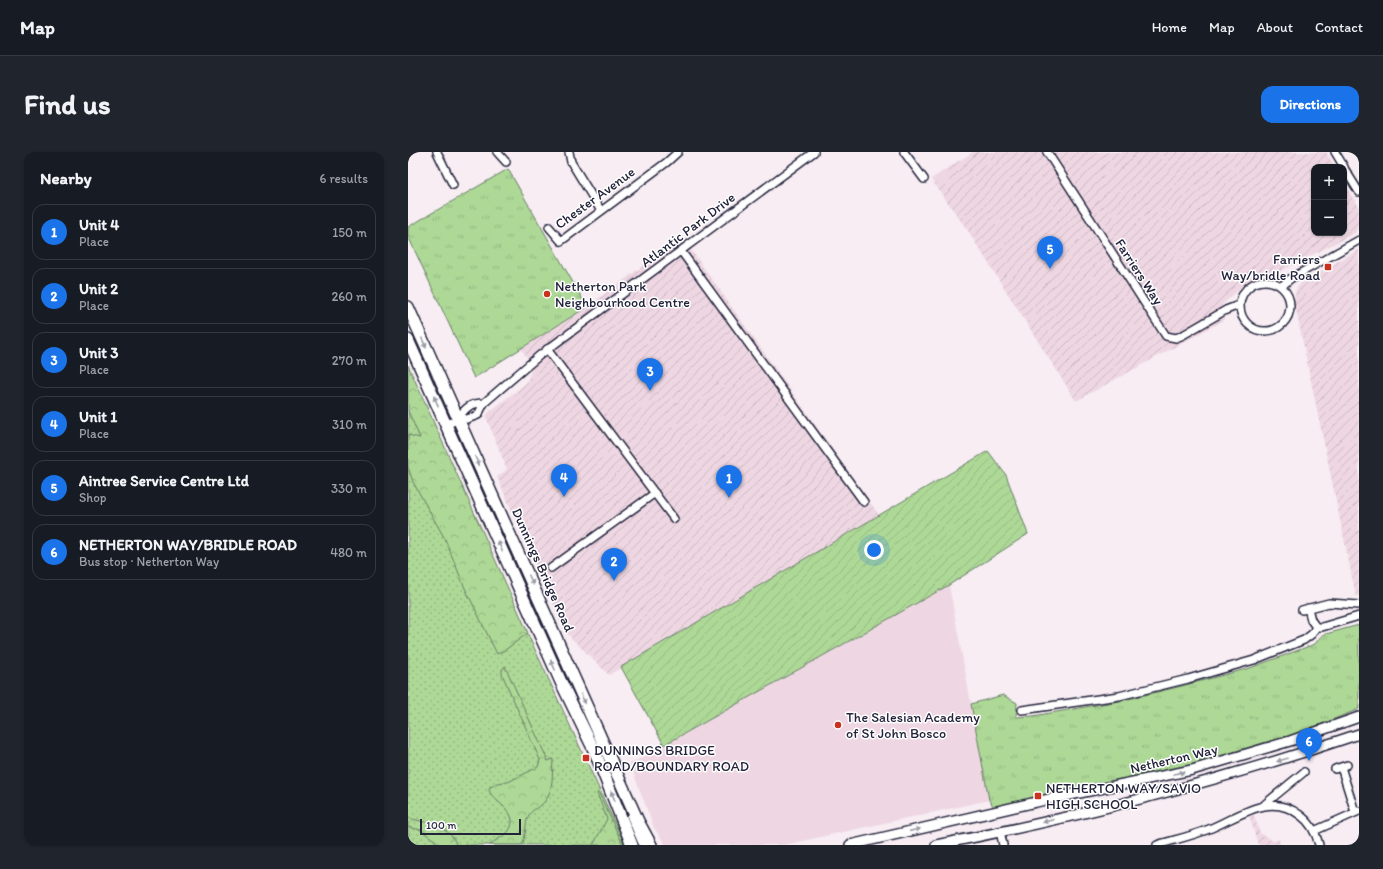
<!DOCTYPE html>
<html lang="en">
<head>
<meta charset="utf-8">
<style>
	:root { --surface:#171b24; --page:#20242c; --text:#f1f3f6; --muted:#9ea1a6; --line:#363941; --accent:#1a73e8 }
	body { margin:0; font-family:Itim,sans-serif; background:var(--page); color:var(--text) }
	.controls { position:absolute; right:12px; top:12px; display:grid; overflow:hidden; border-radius:8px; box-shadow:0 1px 3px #0004 }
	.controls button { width:36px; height:36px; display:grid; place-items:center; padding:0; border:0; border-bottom:1px solid var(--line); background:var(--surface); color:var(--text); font:20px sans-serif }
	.scale { position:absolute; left:12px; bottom:10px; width:101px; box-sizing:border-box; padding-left:4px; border:2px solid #22223b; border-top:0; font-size:11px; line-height:14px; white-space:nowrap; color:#22223b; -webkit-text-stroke:3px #fff; paint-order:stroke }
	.you { position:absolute; left:466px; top:398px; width:14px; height:14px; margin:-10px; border:3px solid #fff; border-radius:50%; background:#1a73e8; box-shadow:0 0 0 6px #1a73e833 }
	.badge { display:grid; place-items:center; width:26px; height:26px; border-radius:50%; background:var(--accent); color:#fff; font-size:13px; font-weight:700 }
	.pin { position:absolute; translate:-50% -33px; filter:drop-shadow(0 1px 2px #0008) }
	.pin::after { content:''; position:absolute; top:21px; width:14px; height:12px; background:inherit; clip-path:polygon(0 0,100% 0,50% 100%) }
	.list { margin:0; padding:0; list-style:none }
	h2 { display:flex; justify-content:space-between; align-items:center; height:52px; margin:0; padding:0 16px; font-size:17px }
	h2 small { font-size:13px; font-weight:400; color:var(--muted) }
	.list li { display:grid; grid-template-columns:26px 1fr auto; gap:12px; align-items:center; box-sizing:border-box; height:56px; margin:0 8px 8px; padding:0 8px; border:1px solid var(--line); border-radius:12px }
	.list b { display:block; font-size:15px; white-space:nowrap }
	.list p { margin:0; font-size:13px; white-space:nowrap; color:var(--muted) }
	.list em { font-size:13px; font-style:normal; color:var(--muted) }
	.map { position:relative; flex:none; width:951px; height:693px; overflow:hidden; border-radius:12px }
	header { display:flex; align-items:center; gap:24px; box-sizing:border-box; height:56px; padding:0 20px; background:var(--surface); border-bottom:1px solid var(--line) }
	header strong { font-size:19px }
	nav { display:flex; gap:22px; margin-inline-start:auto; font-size:14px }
	.intro { display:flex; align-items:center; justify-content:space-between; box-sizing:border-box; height:96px; padding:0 24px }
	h1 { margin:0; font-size:28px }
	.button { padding:10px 18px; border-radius:12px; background:var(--accent); color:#fff; font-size:14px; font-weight:700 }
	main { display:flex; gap:24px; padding:0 24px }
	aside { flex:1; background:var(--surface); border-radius:12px; box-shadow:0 1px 3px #0004 }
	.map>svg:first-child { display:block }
	.built { fill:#eed7e2 }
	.industrial { fill:url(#industrial-furrows) }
	.grass { fill:url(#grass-dots); stroke:#687d68 }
	.forest { fill:url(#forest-crowns); stroke:#687d68 }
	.park { fill:url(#park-tufts); stroke:#687d68 }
	.garden { fill:url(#garden-furrows); stroke:#687d68 }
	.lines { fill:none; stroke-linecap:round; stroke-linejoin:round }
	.minor-casing { stroke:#22223b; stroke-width:10 }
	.major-casing { stroke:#22223b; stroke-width:12 }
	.highway-casing { stroke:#22223b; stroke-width:14 }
	.minor { stroke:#fff; stroke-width:7 }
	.major { stroke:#fff; stroke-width:9 }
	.highway { stroke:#fff; stroke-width:11 }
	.oneway { fill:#9c9ca7 }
	.poi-dot { fill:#c8321e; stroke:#fff; stroke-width:1.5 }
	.labels { text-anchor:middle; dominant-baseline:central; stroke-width:3; stroke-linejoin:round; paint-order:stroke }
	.street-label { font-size:14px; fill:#22223b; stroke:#fff }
	.poi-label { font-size:14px; fill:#22223b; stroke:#fff; text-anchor:start }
</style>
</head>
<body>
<header>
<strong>Map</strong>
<nav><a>Home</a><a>Map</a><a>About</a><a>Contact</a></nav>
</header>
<div class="intro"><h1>Find us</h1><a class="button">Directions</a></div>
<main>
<aside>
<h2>Nearby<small>6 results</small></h2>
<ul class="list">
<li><span class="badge">1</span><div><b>Unit 4</b><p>Place</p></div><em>150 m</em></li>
<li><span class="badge">2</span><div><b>Unit 2</b><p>Place</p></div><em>260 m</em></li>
<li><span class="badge">3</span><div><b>Unit 3</b><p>Place</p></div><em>270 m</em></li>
<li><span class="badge">4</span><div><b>Unit 1</b><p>Place</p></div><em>310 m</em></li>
<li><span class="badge">5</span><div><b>Aintree Service Centre Ltd</b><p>Shop</p></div><em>330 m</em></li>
<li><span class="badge">6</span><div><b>NETHERTON WAY/BRIDLE ROAD</b><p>Bus stop · Netherton Way</p></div><em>480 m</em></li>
</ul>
</aside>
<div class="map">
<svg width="951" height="693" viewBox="0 0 951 693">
	<defs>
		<pattern id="industrial-furrows" width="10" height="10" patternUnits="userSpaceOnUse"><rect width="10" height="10" fill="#eed7e2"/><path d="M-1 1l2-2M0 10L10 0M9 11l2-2" fill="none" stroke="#ccb8c3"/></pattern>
		<pattern id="grass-dots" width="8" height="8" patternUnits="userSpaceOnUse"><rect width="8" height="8" fill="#add896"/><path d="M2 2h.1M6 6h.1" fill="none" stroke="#95b982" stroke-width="1.8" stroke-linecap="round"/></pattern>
		<pattern id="forest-crowns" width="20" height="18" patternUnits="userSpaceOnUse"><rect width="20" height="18" fill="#add896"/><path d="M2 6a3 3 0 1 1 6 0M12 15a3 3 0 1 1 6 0" fill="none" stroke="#95b982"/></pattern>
		<pattern id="park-tufts" width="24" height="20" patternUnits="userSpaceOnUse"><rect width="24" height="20" fill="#add896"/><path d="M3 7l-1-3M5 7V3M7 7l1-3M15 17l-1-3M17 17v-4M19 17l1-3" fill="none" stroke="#95b982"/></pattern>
		<pattern id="garden-furrows" width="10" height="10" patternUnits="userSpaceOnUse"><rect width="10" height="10" fill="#add896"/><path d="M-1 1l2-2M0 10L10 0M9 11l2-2" fill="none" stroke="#95b982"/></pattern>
	</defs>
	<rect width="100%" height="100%" fill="#f7edf2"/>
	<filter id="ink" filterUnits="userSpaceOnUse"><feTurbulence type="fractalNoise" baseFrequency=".025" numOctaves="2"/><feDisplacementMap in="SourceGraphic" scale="8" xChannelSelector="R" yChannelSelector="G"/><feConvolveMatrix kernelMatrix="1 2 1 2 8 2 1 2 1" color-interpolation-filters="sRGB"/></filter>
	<g filter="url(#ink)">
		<path class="built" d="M 541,433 L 581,648 L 376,693 L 258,693 L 246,676 L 222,612 Z"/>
		<path class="industrial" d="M 565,0 L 918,0 L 927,15 L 906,15 L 906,81 L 936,81 L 936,31 L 951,56 L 951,74 L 947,81 L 869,121 L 841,128 L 814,153 L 816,168 L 668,249 L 560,79 L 523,27 Z
			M 274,85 L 471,363 L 201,523 L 158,481 L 89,325 L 99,317 L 78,265 L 80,261 L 118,231 L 125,214 L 113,197 L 179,155 Z
			M 951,97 L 951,444 L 948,444 L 886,148 L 888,138 L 892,132 Z
			M 845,661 L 852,681 L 865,689 L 871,687 L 872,693 L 850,693 L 841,663 Z"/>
		<path class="grass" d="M 0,222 L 217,693 L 0,693 Z"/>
		<path class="forest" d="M 0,213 L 120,481 L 97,498 L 89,502 L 56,434 L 37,387 L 5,330 L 0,315 L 0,283 L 12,286 L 0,259 Z
			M 97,514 L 140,609 L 145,607 C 144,620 146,638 137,649 C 133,655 125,656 121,663 C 116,672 119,683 114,693 L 82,693 C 87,688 95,685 100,680 C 116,659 80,649 81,636 L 89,631 L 100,630 L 130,615 L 132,608 L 94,522 L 94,518 Z
			M 189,641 L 191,641 L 215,693 L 185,693 L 199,667 Z
			M 0,666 C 16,670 44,674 48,693 L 33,693 L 13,678 L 0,675 Z"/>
		<path class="park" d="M 100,17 L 179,155 L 66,226 L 0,84 L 0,75 Z
			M 951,473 L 951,557 L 891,581 L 814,606 L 586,655 L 581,648 L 563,552 L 595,543 L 609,551 L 608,565 L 625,564 L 712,549 L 774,534 L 842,516 L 907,492 L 914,483 Z"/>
		<path class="garden" d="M 580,299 L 598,323 L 620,382 L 541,433 L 256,593 L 213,515 Z"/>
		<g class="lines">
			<g class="minor-casing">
				<path id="minor" d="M 29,0 L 45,33
					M 89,0 L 98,10
					M 161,0 L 163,10 L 193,59
					M 496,0 L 516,27
					M 639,0 L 758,184 L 768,186 L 775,183 L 818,158 L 831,153
					M 927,0 L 936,15
					M 936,16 L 951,40
					M 141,75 L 153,89 L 259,10 L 270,0
					M 273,99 L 456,350
					M832 154a25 25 0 1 1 50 0a25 25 0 1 1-50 0Z
					M 874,134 L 882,127 L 951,88
					M 139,197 L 266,367
					M 50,267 C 57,256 62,251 76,251
					M 38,273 L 50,267 L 59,267 L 70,263 L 76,251 L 132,203 L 406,0
					M 143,416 L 247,341
					M 900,456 L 903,468 L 908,475 L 914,475 L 951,464
					M 894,458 L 921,451 L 951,453
					M 614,558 L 711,544 L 780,527 L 846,508 L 896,488 L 904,482 L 908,475
					M 933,615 L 947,660
					M 927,617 L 939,613
					M 857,652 L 896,620
					M 223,665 L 235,693
					M 592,679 L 595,693
					M 906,679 L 951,659
					M 749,693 C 766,688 784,684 801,677 C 831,665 861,639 892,663 C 902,670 908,681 911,693"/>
			</g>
			<g class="major-casing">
				<path id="major" d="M 442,693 L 637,648 L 784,618 L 882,589 L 951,565
					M 528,693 C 672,665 813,629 951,582"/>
			</g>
			<g class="highway-casing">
				<path id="highway" d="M 0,155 L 230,669 L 243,693
					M 0,188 L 153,530 L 187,600 L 224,693"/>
			</g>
			<use href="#minor" class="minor"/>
			<use href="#major" class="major"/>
			<use href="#highway" class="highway"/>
		</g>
		<defs><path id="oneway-solid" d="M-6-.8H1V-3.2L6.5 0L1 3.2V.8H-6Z"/></defs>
		<g class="oneway">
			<use href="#oneway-solid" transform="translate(16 191) rotate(66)"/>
			<use href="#oneway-solid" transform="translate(28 249) rotate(-114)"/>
			<use href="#oneway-solid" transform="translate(69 309) rotate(66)"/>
			<use href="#oneway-solid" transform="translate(92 394) rotate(-114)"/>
			<use href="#oneway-solid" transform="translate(123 428) rotate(66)"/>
			<use href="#oneway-solid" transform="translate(145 513) rotate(-114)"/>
			<use href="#oneway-solid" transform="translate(175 547) rotate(66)"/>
			<use href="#oneway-solid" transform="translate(874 608) rotate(163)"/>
			<use href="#oneway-solid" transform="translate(771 621) rotate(-12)"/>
			<use href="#oneway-solid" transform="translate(205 644) rotate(-113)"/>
			<use href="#oneway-solid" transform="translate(640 669) rotate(167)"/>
			<use href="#oneway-solid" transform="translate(507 678) rotate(-13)"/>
		</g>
	</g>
	<g class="poi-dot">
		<rect x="916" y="111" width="8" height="8" rx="2"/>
		<circle cx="139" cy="142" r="4"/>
		<circle cx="430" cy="573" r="4"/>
		<rect x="174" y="602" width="8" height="8" rx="2"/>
		<rect x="626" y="640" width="8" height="8" rx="2"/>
	</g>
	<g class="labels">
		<g class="street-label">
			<text transform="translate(187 46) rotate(-36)">Chester Avenue</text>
			<text transform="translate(280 78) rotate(-37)">Atlantic Park Drive</text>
			<text transform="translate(731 120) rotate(57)">Farriers Way</text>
			<text transform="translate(135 418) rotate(66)">Dunnings Bridge Road</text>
			<text transform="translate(766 607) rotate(-13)">Netherton Way</text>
		</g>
		<g class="poi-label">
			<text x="912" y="107" text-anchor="end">Farriers<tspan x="912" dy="16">Way/bridle Road</tspan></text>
			<text x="147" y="134">Netherton Park<tspan x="147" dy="16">Neighbourhood Centre</tspan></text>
			<text x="438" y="565">The Salesian Academy<tspan x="438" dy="16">of St John Bosco</tspan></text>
			<text x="186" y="598">DUNNINGS BRIDGE<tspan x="186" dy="16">ROAD/BOUNDARY ROAD</tspan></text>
			<text x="638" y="636">NETHERTON WAY/SAVIO<tspan x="638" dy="16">HIGH SCHOOL</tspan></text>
		</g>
	</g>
</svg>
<div class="controls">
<button>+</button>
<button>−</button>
</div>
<div class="scale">100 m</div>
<div class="you"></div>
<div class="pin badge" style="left:321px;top:346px">1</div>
<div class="pin badge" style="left:206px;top:429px">2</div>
<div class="pin badge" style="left:242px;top:239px">3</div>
<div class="pin badge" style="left:156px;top:345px">4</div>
<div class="pin badge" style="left:642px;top:117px">5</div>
<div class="pin badge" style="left:901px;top:609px">6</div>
</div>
</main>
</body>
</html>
